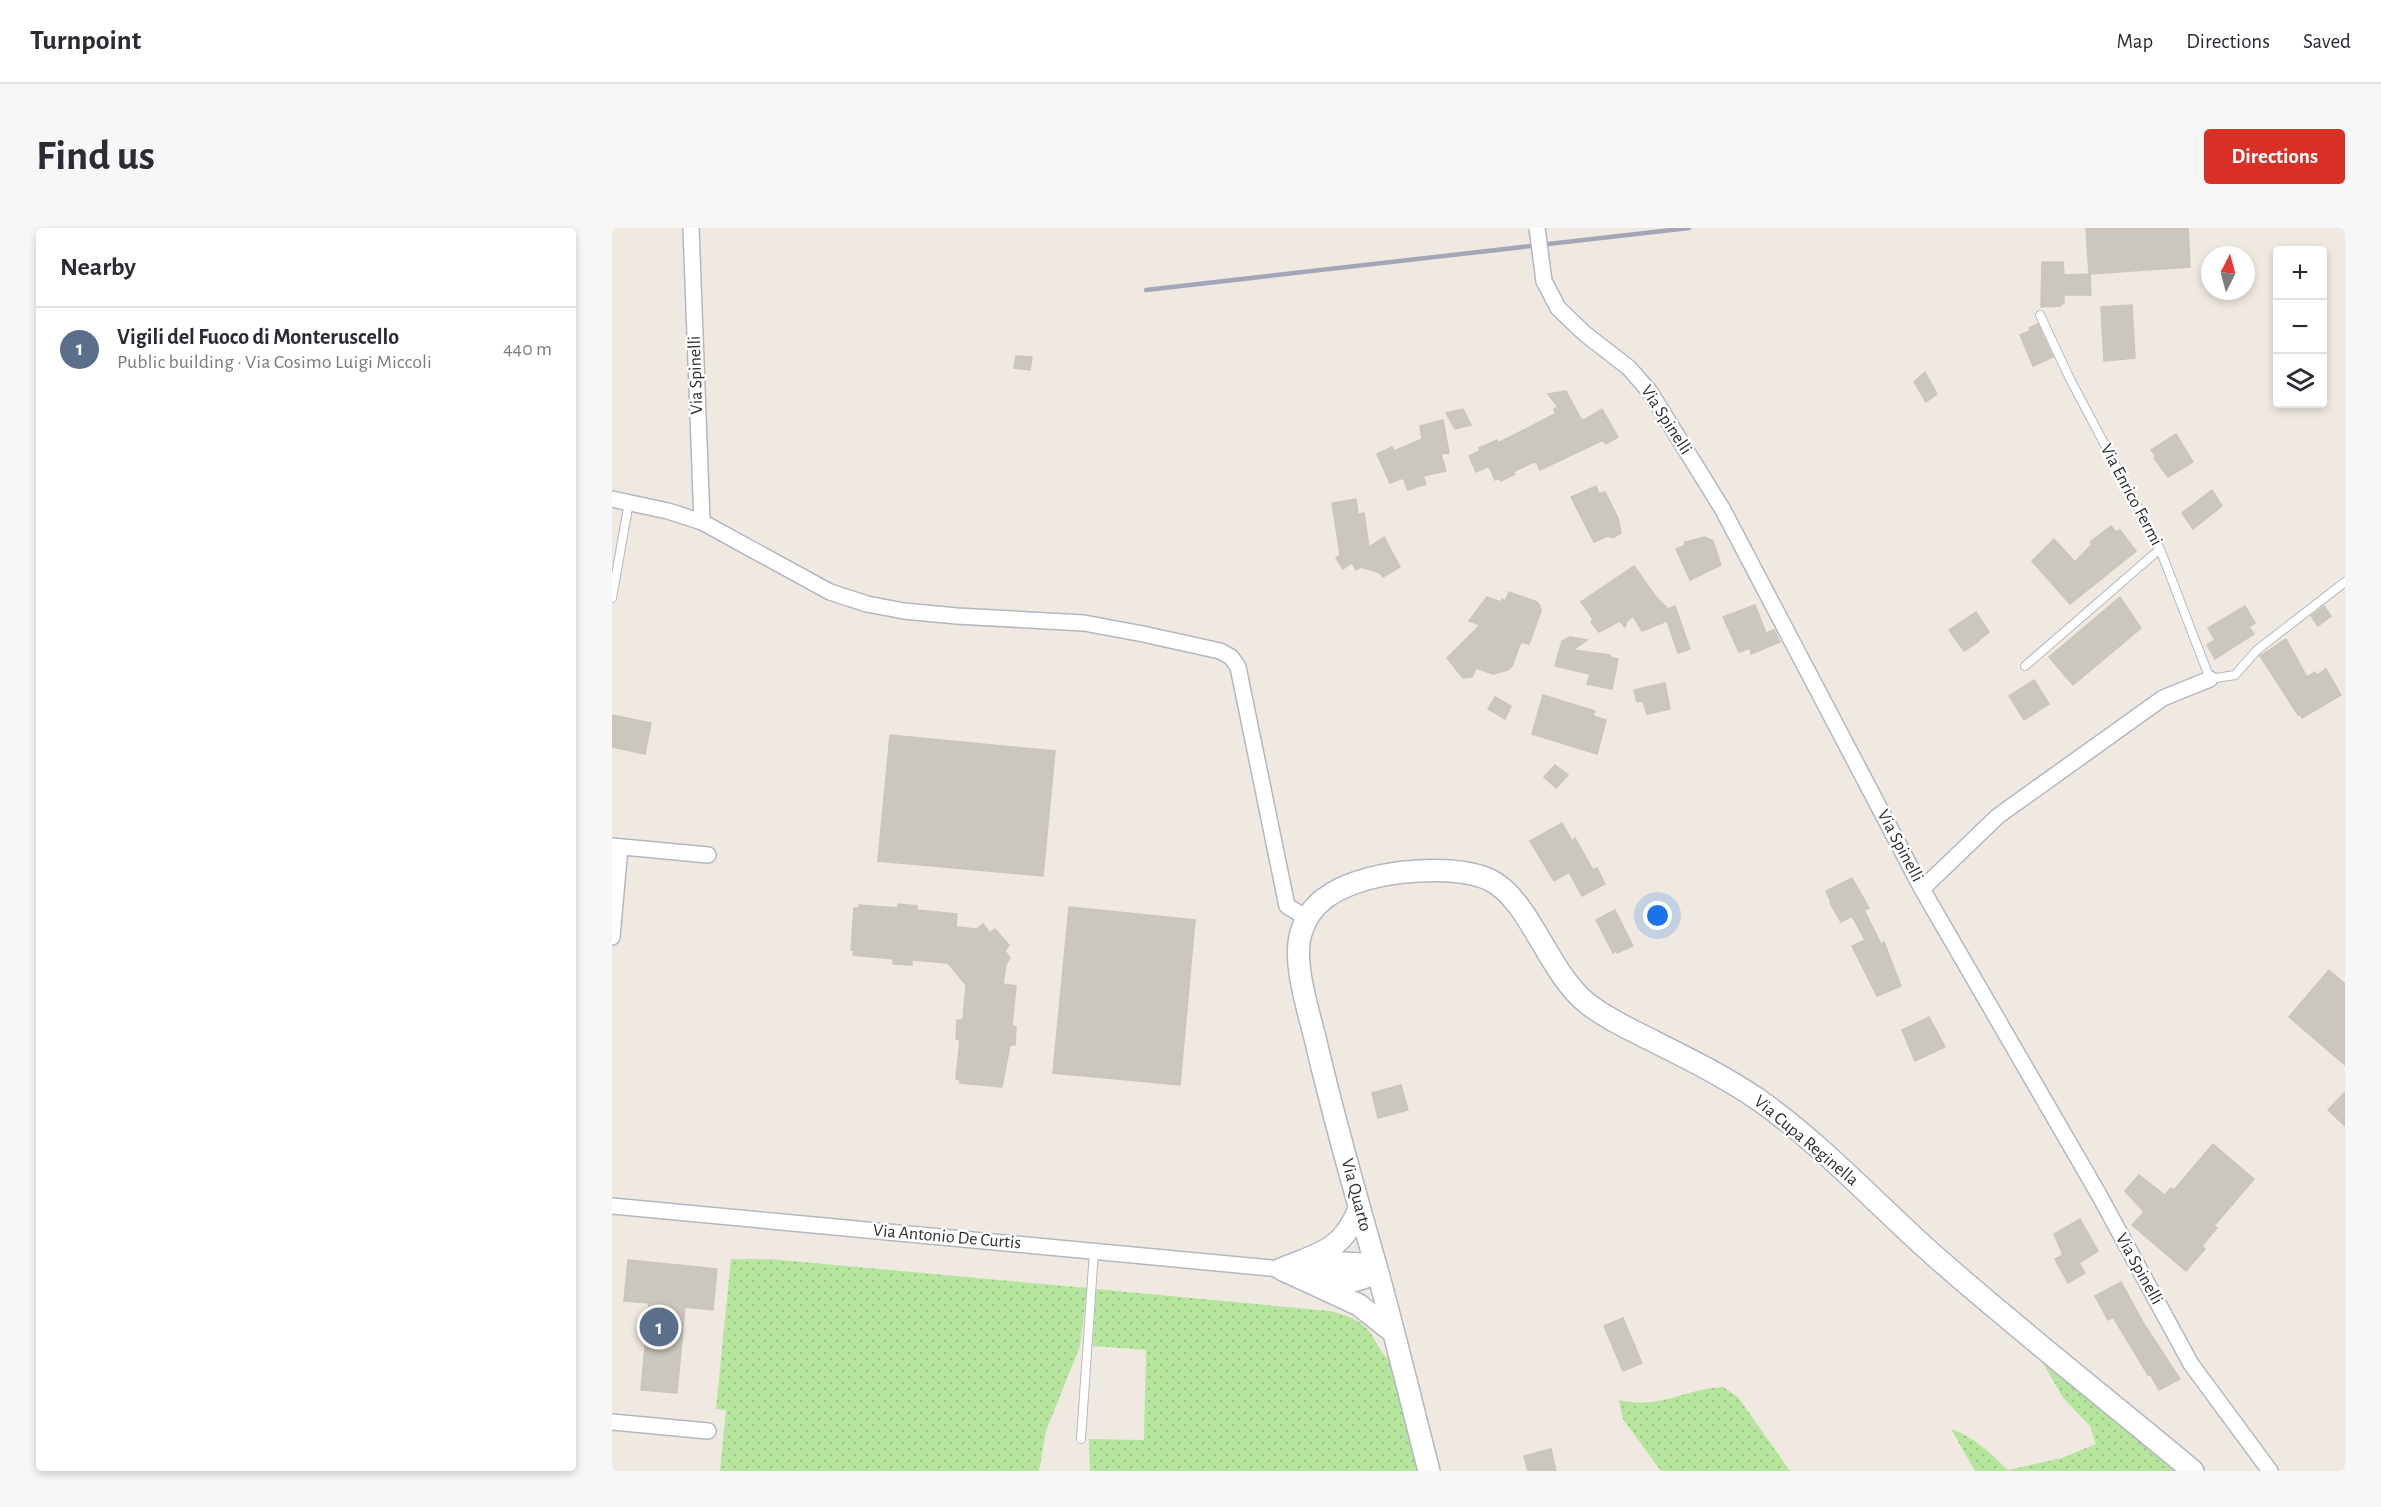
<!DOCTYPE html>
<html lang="en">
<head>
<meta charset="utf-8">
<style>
	:root { --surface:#fff; --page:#f7f7f7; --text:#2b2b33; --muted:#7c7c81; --line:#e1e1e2; --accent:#d93025 }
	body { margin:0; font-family:"Alegreya Sans",sans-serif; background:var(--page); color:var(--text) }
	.controls { position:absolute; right:18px; top:18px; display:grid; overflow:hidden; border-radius:6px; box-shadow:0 3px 9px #0003 }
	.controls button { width:54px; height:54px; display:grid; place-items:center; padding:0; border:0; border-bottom:2px solid var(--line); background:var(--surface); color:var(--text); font:30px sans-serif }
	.compass { position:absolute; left:1589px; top:18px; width:54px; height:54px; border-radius:50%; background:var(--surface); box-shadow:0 3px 9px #0003; rotate:6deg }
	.you { position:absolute; left:1046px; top:688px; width:21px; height:21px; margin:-15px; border:4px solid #fff; border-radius:50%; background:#1a73e8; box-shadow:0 0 0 9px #1a73e833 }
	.badge { display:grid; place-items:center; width:39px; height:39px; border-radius:50%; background:var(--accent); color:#fff; font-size:20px; font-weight:700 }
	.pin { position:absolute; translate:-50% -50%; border:3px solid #fff; box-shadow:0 2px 6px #0006 }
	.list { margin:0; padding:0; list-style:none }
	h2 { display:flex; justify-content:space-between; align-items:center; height:78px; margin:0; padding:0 24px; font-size:26px }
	h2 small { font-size:20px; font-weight:400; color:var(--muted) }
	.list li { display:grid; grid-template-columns:39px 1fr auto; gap:18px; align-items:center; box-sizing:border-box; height:84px; padding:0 24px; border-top:2px solid var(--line) }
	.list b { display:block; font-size:22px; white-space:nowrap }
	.list p { margin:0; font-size:20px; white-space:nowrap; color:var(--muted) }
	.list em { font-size:20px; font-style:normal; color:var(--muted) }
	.icon { flex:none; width:33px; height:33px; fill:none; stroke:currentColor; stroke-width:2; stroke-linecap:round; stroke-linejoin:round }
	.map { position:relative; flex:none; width:1733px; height:1243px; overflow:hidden; border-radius:6px }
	header { display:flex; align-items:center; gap:36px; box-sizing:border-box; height:84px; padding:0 30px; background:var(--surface); border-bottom:2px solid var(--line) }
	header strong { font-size:28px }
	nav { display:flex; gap:33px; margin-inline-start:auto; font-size:21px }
	.intro { display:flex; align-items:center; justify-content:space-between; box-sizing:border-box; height:144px; padding:0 36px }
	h1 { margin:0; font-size:42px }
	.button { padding:15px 27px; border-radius:6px; background:var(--accent); color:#fff; font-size:21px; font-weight:700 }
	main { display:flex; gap:36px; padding:0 36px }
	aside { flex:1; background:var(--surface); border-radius:6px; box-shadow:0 3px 9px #0003 }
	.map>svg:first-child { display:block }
	.grass { fill:url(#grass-dots) }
	.building { fill:#cbc7bf; stroke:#cbc5ba; stroke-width:1.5 }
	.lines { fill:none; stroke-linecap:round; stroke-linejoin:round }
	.lane-casing { stroke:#b4b7c1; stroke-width:10 }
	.street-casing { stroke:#b4b7c1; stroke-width:18 }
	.secondary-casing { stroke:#b4b7c1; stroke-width:24 }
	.lane { stroke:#fff; stroke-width:8 }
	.street { stroke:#fff; stroke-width:15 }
	.secondary { stroke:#fff; stroke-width:21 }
	.rail { stroke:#a3a6b8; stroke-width:4.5 }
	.street-bridge-casing { stroke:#b4b7c1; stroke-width:18; stroke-linecap:butt }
	.street-bridge { stroke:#fff; stroke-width:15 }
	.labels { text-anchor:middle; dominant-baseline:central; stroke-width:5; stroke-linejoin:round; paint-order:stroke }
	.street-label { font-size:18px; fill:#2e2e2e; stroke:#fff }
</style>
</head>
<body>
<header>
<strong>Turnpoint</strong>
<nav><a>Map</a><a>Directions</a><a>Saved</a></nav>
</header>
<div class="intro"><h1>Find us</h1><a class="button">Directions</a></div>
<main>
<aside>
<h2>Nearby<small></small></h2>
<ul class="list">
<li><span class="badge" style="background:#5c6f8a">1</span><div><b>Vigili del Fuoco di Monteruscello</b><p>Public building · Via Cosimo Luigi Miccoli</p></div><em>440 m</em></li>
</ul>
</aside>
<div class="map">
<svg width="1733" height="1243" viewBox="0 0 1733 1243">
	<defs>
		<pattern id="grass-dots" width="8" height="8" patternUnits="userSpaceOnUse" patternTransform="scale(1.5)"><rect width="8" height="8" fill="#b6e59e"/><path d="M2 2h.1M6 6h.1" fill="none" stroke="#9dc588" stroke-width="1.8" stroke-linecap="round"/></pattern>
	</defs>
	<rect width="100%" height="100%" fill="#efe9e1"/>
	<path class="grass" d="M 119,1031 L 158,1031 L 475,1060 L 468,1118 L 434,1203 L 427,1243 L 108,1243 L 114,1182 L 104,1181 Z
		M 484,1061 L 717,1083 C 732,1086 750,1092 759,1106 C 765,1115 770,1127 779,1133 L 805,1243 L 478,1243 L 477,1211 L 532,1212 L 534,1122 L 481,1118 Z
		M 1426,1127 L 1569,1243 L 1363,1243 L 1339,1201 C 1363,1209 1378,1225 1396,1242 L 1450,1230 L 1484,1216 L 1478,1198 L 1452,1171 Z
		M 1111,1159 L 1126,1169 L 1178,1243 L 1049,1243 L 1011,1191 L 1007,1172 C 1049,1182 1071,1161 1111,1159 Z"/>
	<path class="building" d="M 1474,0 L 1576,0 L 1578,39 L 1477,46 Z
		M 1430,34 L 1451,34 L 1452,47 L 1478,46 L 1479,67 L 1452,67 L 1452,76 L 1449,75 L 1449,78 L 1429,79 Z
		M 1520,77 L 1523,130 L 1492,133 L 1489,79 Z
		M 1426,96 L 1441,129 L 1421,138 L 1408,107 L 1418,103 L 1417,100 Z
		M 404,128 L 420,129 L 418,142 L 402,140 Z
		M 1313,144 L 1325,166 L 1314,174 L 1302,154 Z
		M 954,163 L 969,191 L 972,192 L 990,181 L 1006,209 L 994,216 L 991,212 L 928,242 L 924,233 L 901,244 L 903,246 L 889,253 L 887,250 L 883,252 L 877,238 L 864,244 L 857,228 L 868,223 L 867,220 L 885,212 L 886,215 L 943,186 L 942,181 L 946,179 L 936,166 Z
		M 851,181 L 859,197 L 843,201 L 834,185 Z
		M 831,192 L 837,225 L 829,226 L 834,243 L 811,248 L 814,256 L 796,262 L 791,250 L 778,255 L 765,226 L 780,219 L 782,223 L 810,211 L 808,198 Z
		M 1564,206 L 1581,234 L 1556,249 L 1542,230 L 1544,228 L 1539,222 Z
		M 984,258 L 987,266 L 993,264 L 1006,290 L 1009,305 L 1001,310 L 996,308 L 982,314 L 959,269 Z
		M 1600,262 L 1610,278 L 1581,301 L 1570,285 Z
		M 744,271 L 746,286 L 752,285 L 757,319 L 772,309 L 788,339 L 771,349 L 768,345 L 749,339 L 744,342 L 740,335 L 731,341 L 724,330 L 728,327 L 720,275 Z
		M 1499,298 L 1504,304 L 1508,302 L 1524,323 L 1458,376 L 1420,333 L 1442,311 L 1463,334 L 1480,316 L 1478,314 Z
		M 1093,309 L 1101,313 L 1109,337 L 1078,352 L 1064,321 L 1072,318 L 1073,314 Z
		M 1022,338 L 1044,369 L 1056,381 L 1063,378 L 1078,421 L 1066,425 L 1055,393 L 1030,403 L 1021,388 L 1015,393 L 1013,399 L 1008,393 L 987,404 L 979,394 L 981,391 L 969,374 Z
		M 897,364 L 925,374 L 928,378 L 929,383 L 917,416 L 909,414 L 900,438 L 896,442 L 881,446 L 864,440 L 860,449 L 851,450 L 835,430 L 868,397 L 857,393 L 875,369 L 889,374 L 890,371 L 893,373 Z
		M 1508,369 L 1529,400 L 1461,457 L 1437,429 Z
		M 1143,377 L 1154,405 L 1162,402 L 1168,414 L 1139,426 L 1138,420 L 1127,424 L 1111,389 Z
		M 1633,378 L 1643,395 L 1637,399 L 1642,406 L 1603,431 L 1595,417 L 1603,412 L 1596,400 Z
		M 1712,378 L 1719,388 L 1706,398 L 1699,388 Z
		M 1364,384 L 1377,404 L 1367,412 L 1367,413 L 1352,423 L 1337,402 Z
		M 958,409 L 975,412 L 961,422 L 998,427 L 998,429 L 1006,431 L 1000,461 L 975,456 L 978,446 L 943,438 L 950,413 Z
		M 1674,411 L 1695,449 L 1703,444 L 1705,447 L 1714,441 L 1729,467 L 1690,490 L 1688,486 L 1686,487 L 1648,428 Z
		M 1422,452 L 1437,476 L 1412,492 L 1397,468 Z
		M 1053,455 L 1058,481 L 1035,486 L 1031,473 L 1025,474 L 1022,462 Z
		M 931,467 L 983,483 L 981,488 L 994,492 L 985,526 L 920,506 Z
		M 883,469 L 899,478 L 893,491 L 876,481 Z
		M 0,487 L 39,495 L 33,526 L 0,519 Z
		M 278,507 L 443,523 L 431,648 L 266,633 Z
		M 943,537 L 956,547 L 944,560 L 932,549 Z
		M 950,595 L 960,613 L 963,610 L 981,642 L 985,640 L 993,656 L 970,668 L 957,644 L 942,653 L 918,613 Z
		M 1240,650 L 1257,680 L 1252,682 L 1269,716 L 1272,714 L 1289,758 L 1265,768 L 1240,718 L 1253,712 L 1240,688 L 1229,694 L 1218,675 L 1219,674 L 1214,663 Z
		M 286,676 L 305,678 L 305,682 L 345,686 L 344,699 L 365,701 L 371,696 L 378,705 L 383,701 L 397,717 L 393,723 L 398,730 L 394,736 L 391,756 L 404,758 L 400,797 L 404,799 L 403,817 L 398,817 L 390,859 L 348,855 L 348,852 L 344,851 L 348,812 L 344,811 L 345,792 L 351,792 L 354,757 L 336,735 L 300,732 L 300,737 L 281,736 L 281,731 L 241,727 L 242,723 L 239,722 L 242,680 L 247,680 L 247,677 L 286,680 Z
		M 457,679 L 583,692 L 568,857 L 441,845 Z
		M 1003,682 L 1021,718 L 1005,725 L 1004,723 L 1001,725 L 984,692 Z
		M 1717,742 L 1733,756 L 1733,837 L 1677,789 Z
		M 1317,789 L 1333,819 L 1303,833 L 1290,802 Z
		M 789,857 L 796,882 L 766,890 L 760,865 Z
		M 1733,864 L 1733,898 L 1716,882 Z
		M 1601,916 L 1642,951 L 1602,998 L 1605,1000 L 1590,1018 L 1593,1021 L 1574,1043 L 1520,997 L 1532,984 L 1513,963 L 1527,947 L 1553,967 L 1559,960 L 1562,962 Z
		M 1468,991 L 1486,1023 L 1467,1035 L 1473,1045 L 1456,1055 L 1443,1031 L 1451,1027 L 1442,1006 Z
		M 16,1032 L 105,1041 L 101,1082 L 73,1079 L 65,1165 L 29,1162 L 37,1075 L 12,1073 Z
		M 1509,1054 L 1532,1096 L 1568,1151 L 1547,1162 L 1538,1146 L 1536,1147 L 1501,1089 L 1496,1092 L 1483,1068 Z
		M 1011,1090 L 1030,1135 L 1011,1143 L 992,1098 Z
		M 939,1221 L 944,1243 L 916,1243 L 912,1228 Z"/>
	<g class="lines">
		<g class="lane-casing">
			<path id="lane" d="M 1428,87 L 1458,151 L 1548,321 L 1598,451 L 1623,447 L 1645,422 L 1733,354
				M 0,370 L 17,274
				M 1413,438 L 1548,321
				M 469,1211 L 482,1023"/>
		</g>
		<g class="street-casing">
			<path id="street" d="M 79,0 L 90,294
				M 932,53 L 946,80 L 972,105 L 1017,140 L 1038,164 L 1111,282 L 1310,661 L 1486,965 L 1579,1136 L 1658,1243
				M 0,271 L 56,283 L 90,294 L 218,364 L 255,376 L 292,383 L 345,388 L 472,395 L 531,406 L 608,423 L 619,429 L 626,439 L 675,678 L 695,690
				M 0,618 L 96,627
				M 1310,661 L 1386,588 L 1551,470 L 1598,451
				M 0,709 L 8,619
				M 0,978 L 669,1041
				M 0,1194 L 96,1203"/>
		</g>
		<g class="secondary-casing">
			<path id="secondary" d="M 695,1033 L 749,1036 L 765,1044
				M 669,1041 L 747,1077 L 781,1104
				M 669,1041 C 708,1025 730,1023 747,981
				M 705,1054 C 728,1056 744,1055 765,1044
				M 817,1243 C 800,1177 784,1111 766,1045 C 744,968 722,892 704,814 C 697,784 680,735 689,705 C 693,692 701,679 712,671 C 746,643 836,634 876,651 C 918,670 935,744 976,776 C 994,790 1015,800 1035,810 C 1073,829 1112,848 1147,872 C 1212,918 1266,978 1325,1030 C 1408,1103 1496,1172 1581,1243"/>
		</g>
		<use href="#lane" class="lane"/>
		<use href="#street" class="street"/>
		<use href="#secondary" class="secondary"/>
		<path class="rail" d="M 534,62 L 1077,0"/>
		<g class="street-bridge-casing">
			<path id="street-bridge" d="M 925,0 L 932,53"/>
		</g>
		<use href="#street-bridge" class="street-bridge"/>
	</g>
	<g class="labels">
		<g class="street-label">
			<text transform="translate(84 147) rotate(-92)">Via Spinelli</text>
			<text transform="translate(1054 192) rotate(57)">Via Spinelli</text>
			<text transform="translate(1519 267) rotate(62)">Via Enrico Fermi</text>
			<text transform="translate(1288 618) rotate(62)">Via Spinelli</text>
			<text transform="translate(1194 913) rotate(40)">Via Cupa Reginella</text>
			<text transform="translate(744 967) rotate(75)">Via Quarto</text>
			<text transform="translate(335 1009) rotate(5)">Via Antonio De Curtis</text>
			<text transform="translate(1527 1041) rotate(61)">Via Spinelli</text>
		</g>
	</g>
</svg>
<div class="controls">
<button>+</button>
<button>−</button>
<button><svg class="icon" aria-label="layers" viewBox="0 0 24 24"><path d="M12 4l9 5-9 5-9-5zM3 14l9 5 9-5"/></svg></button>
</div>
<svg class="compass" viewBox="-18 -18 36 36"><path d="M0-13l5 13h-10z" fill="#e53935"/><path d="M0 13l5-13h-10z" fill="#7c7c81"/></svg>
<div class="you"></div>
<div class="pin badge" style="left:47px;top:1099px;background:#5c6f8a">1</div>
</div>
</main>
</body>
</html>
